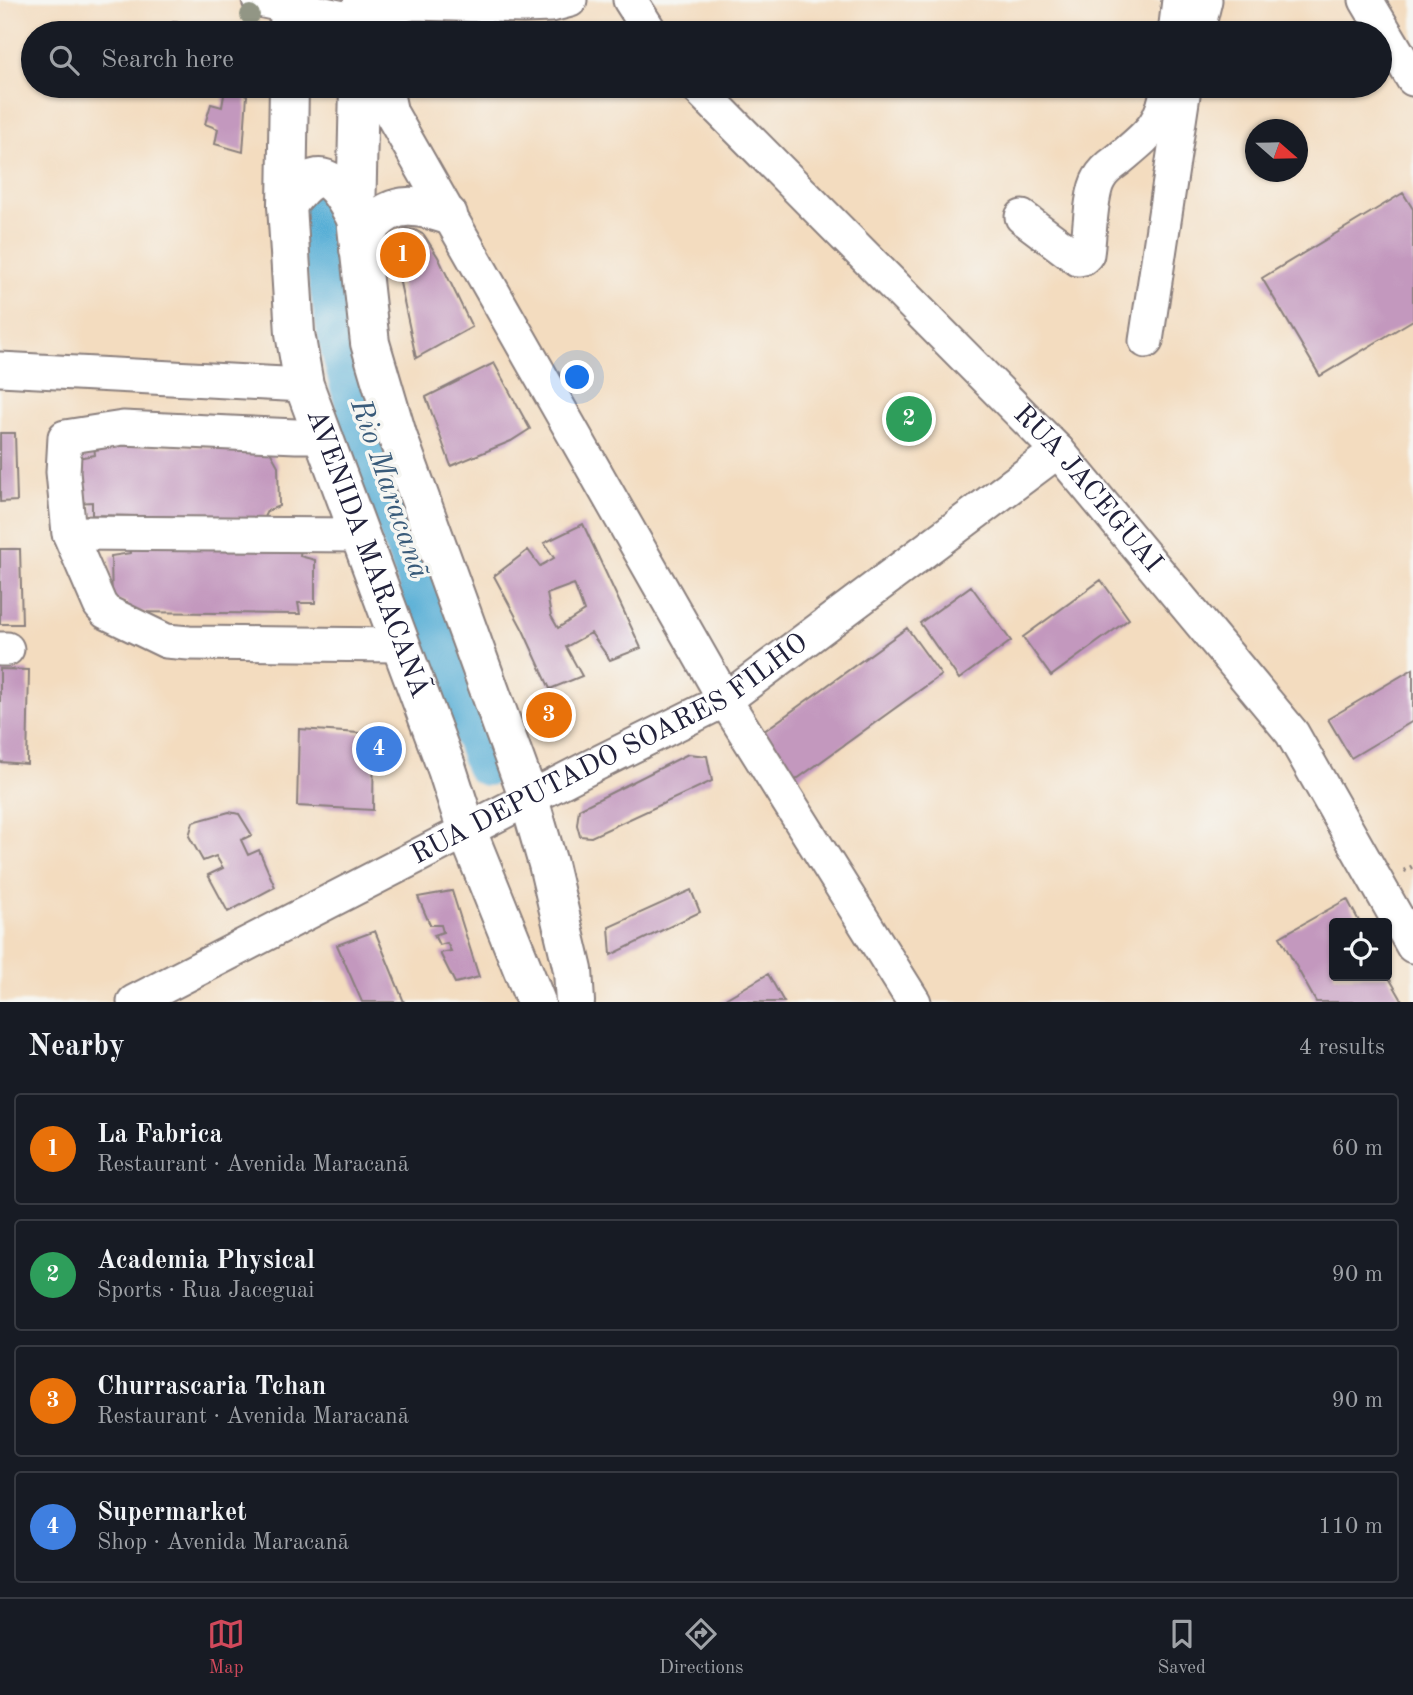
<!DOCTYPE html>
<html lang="en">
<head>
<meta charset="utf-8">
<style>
	:root { --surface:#171b24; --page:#20242c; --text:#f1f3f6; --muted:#9ea1a6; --line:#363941; --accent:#d1495b }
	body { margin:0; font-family:"Old Standard TT",serif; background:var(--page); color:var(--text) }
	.controls { position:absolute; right:21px; bottom:21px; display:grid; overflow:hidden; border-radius:7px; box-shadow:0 2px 5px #0004 }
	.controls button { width:63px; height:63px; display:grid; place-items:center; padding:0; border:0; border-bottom:2px solid var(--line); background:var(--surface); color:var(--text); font:35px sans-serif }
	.compass { position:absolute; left:1245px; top:119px; width:63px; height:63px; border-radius:50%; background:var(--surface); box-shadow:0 2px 5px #0004; rotate:110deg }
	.you { position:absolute; left:578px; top:378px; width:24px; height:24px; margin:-18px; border:5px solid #fff; border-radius:50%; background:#1a73e8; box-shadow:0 0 0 10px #1a73e833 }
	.badge { display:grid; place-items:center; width:46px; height:46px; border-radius:50%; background:var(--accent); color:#fff; font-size:23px; font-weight:700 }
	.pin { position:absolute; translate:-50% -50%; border:4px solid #fff; box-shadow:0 2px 7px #0006 }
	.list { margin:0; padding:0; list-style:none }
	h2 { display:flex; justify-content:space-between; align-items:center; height:91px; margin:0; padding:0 28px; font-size:30px }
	h2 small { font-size:23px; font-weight:400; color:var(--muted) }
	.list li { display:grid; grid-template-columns:46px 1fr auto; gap:21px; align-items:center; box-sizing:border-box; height:112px; margin:0 14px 14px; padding:0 14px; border:2px solid var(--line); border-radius:7px }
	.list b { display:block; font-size:26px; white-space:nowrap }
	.list p { margin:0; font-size:23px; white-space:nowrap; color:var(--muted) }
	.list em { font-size:23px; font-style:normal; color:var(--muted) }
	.icon { flex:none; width:38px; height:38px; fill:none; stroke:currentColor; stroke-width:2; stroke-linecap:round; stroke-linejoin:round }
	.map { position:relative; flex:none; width:1413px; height:1002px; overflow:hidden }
	.search { position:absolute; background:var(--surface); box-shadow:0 2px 5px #0004; left:21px; right:21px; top:21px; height:77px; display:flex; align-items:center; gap:18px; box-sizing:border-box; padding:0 24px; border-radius:38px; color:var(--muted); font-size:26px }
	.sheet { height:595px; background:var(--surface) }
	nav { display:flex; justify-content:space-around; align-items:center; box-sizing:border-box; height:98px; border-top:2px solid var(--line); background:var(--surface); font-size:19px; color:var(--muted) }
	nav a { display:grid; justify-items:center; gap:4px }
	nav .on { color:var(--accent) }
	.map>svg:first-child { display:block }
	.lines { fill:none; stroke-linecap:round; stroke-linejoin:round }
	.river { stroke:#59afd6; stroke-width:46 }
	.building { fill:#c398be; fill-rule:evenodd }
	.minor-casing { stroke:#8a7f7d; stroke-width:37 }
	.major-casing { stroke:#8a7f7d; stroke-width:42 }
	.path { stroke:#8a7f7d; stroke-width:4.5; stroke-dasharray:2 5; stroke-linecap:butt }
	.minor { stroke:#fff; stroke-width:33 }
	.major { stroke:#fff; stroke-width:38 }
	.tree { fill:#929685 }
	.labels { text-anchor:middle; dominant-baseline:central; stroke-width:7; stroke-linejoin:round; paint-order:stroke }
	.street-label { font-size:28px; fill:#22223b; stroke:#f6f6f2 }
	.water-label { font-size:30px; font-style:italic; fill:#385a79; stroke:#f6f6f2 }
</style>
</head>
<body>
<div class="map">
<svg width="1413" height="1002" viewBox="0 0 1413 1002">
	<rect width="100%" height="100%" fill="#f6f6f2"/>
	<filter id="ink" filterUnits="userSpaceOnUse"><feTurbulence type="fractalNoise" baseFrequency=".0143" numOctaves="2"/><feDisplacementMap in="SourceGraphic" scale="14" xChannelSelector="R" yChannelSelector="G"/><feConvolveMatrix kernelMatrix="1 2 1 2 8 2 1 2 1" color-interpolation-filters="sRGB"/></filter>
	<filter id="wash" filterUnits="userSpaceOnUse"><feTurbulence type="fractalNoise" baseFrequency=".00686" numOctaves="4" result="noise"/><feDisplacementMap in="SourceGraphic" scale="28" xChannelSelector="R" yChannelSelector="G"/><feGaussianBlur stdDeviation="1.57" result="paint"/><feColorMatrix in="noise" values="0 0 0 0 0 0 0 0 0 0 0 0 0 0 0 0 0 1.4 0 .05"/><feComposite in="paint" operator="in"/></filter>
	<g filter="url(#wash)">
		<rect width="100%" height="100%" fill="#f3dcbf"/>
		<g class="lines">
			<path class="river" d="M 319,208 L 341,340 L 363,425 L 487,763"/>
		</g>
		<g id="blocks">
			<path class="building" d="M 173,22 L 214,26 L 213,33 L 171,33 Z
				M 225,89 L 247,95 L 243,152 L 215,144 L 218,129 L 205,124 L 211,104 L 222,107 Z
				M 1403,193 L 1413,209 L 1413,320 L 1320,376 L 1262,278 Z
				M 402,228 L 415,230 L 424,235 L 438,257 L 472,327 L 416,358 L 399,278 L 396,247 Z
				M 494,363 L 530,429 L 511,441 L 451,466 L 426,397 Z
				M 0,433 L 15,433 L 17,501 L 0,502 Z
				M 94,445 L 268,448 L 278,466 L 279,506 L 267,511 L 263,519 L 92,515 L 92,502 L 77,503 L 77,458 L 95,455 Z
				M 583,524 L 641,648 L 610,660 L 591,633 L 566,647 L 582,676 L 550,689 L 523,630 L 494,576 L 528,550 L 540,566 L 554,558 L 544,543 ZM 574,584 L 584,611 L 558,628 L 551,616 L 547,594 Z
				M 130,543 L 301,546 L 300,556 L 315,560 L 315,603 L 298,603 L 300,614 L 127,612 L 127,602 L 112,602 L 111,556 L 131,553 Z
				M 0,549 L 20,549 L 22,624 L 0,624 Z
				M 1101,580 L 1129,619 L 1051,676 L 1023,637 Z
				M 971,586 L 1011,641 L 959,679 L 920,623 Z
				M 907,628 L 941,675 L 790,784 L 756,737 Z
				M 0,669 L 29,670 L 27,764 L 0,762 Z
				M 1413,669 L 1413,721 L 1351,758 L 1328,719 Z
				M 299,729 L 374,734 L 373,810 L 297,806 Z
				M 688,754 L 707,756 L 712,781 L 591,837 L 580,836 L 577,825 L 579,809 Z
				M 229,812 L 239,814 L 252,835 L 241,840 L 248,855 L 259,850 L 275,887 L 228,912 L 208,875 L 223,868 L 216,856 L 203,861 L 189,836 L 193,822 Z
				M 691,890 L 700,912 L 611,955 L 609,927 Z
				M 452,891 L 479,977 L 455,983 L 440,953 L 451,951 L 447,943 L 439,945 L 434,935 L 443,932 L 441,925 L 430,925 L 418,897 Z
				M 1347,899 L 1360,923 L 1334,923 L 1334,976 L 1388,976 L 1403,1002 L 1316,1002 L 1280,937 Z
				M 375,931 L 404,1002 L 362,1002 L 337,945 Z
				M 768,974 L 784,1002 L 720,1002 Z"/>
		</g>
	</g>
	<g filter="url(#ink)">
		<use href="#blocks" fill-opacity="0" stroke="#8a7f7d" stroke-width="2"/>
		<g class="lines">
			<g class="minor-casing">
				<g id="minor">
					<path d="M 259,0 L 362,22"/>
					<path d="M 630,0 L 651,33"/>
					<path d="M 1366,0 L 1413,79"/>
					<path d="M 362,22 L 387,9 L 413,3 L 523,6 L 551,5 L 570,0"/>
					<path d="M 1175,33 L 1179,0"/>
					<path d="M 1197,33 L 1205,0"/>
					<path d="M 385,86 L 391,113 L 725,700 L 914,1002"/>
					<path id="s1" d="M 696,86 L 1058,451 L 1292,733 L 1413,946"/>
					<path d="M 1022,217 L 1078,259 L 1083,258 L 1087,254 C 1090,235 1090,194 1099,179 C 1103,171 1111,165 1118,160 C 1147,135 1162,127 1168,86"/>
					<path d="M 1146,341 L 1184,88"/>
					<path d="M 0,369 L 304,385"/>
					<path d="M 323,436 L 296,436 L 123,428 L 65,437 L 63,472 L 69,533 L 100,605 L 106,612 L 166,641 L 189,643 L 400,645"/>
					<path d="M 69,533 L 360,535"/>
					<path d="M 0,649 L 7,649"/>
					<path id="s2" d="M 134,1002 L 590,767 L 725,700 L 1058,451"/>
				</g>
			</g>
			<g class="major-casing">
				<g id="major">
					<path d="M 289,33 L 290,0"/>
					<path d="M 361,33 L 363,0"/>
					<path id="s3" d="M 289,86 L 287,205 L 295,333 L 304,385 L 447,769 L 467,831 L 536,1002"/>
					<path d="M 359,86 L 356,218 L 370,343 L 398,438 L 529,799 L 548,864 L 573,970 L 575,1002"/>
					<path d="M 287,205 C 291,199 296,193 301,188 C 328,160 344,198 356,218"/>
					<path d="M 359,249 C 363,241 367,231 372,225 C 395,199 420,206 448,215"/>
				</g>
			</g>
			<path class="path" d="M 1404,871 L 1413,866"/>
			<use href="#minor" class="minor"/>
			<use href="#major" class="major"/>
		</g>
		<circle class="tree" cx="250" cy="15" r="10"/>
	</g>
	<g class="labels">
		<g class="street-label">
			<text stroke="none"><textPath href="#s1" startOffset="562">RUA JACEGUAI</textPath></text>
			<text stroke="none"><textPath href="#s3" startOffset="480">AVENIDA MARACANÃ</textPath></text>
			<text stroke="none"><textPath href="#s2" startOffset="539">RUA DEPUTADO SOARES FILHO</textPath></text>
		</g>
		<g class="water-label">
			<text transform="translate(389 489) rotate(71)">Rio Maracanã</text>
		</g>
	</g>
</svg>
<div class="controls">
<button><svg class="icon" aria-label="locate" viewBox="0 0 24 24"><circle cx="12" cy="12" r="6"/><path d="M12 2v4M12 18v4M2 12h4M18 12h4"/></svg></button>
</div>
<svg class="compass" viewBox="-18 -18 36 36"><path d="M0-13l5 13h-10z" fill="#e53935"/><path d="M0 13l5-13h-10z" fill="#9ea1a6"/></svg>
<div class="you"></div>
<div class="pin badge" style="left:403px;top:255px;background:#e8710a">1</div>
<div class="pin badge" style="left:909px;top:419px;background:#2e9e5b">2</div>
<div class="pin badge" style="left:549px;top:715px;background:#e8710a">3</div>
<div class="pin badge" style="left:379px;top:749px;background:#3f7fe0">4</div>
<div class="search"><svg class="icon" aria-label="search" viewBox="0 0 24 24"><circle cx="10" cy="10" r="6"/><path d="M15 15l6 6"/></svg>Search here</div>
</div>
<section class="sheet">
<h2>Nearby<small>4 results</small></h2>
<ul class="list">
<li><span class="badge" style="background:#e8710a">1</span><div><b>La Fabrica</b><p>Restaurant · Avenida Maracanã</p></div><em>60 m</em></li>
<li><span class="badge" style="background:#2e9e5b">2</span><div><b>Academia Physical</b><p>Sports · Rua Jaceguai</p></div><em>90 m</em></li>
<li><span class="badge" style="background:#e8710a">3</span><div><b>Churrascaria Tchan</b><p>Restaurant · Avenida Maracanã</p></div><em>90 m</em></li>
<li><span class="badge" style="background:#3f7fe0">4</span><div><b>Supermarket</b><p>Shop · Avenida Maracanã</p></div><em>110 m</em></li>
</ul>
</section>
<nav>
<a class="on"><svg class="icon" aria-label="map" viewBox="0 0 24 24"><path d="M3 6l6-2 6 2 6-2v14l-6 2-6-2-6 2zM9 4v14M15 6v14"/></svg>Map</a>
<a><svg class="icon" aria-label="directions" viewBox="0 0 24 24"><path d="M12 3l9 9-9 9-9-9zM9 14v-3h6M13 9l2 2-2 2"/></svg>Directions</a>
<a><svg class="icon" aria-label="saved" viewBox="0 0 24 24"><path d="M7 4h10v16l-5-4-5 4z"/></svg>Saved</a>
</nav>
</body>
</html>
